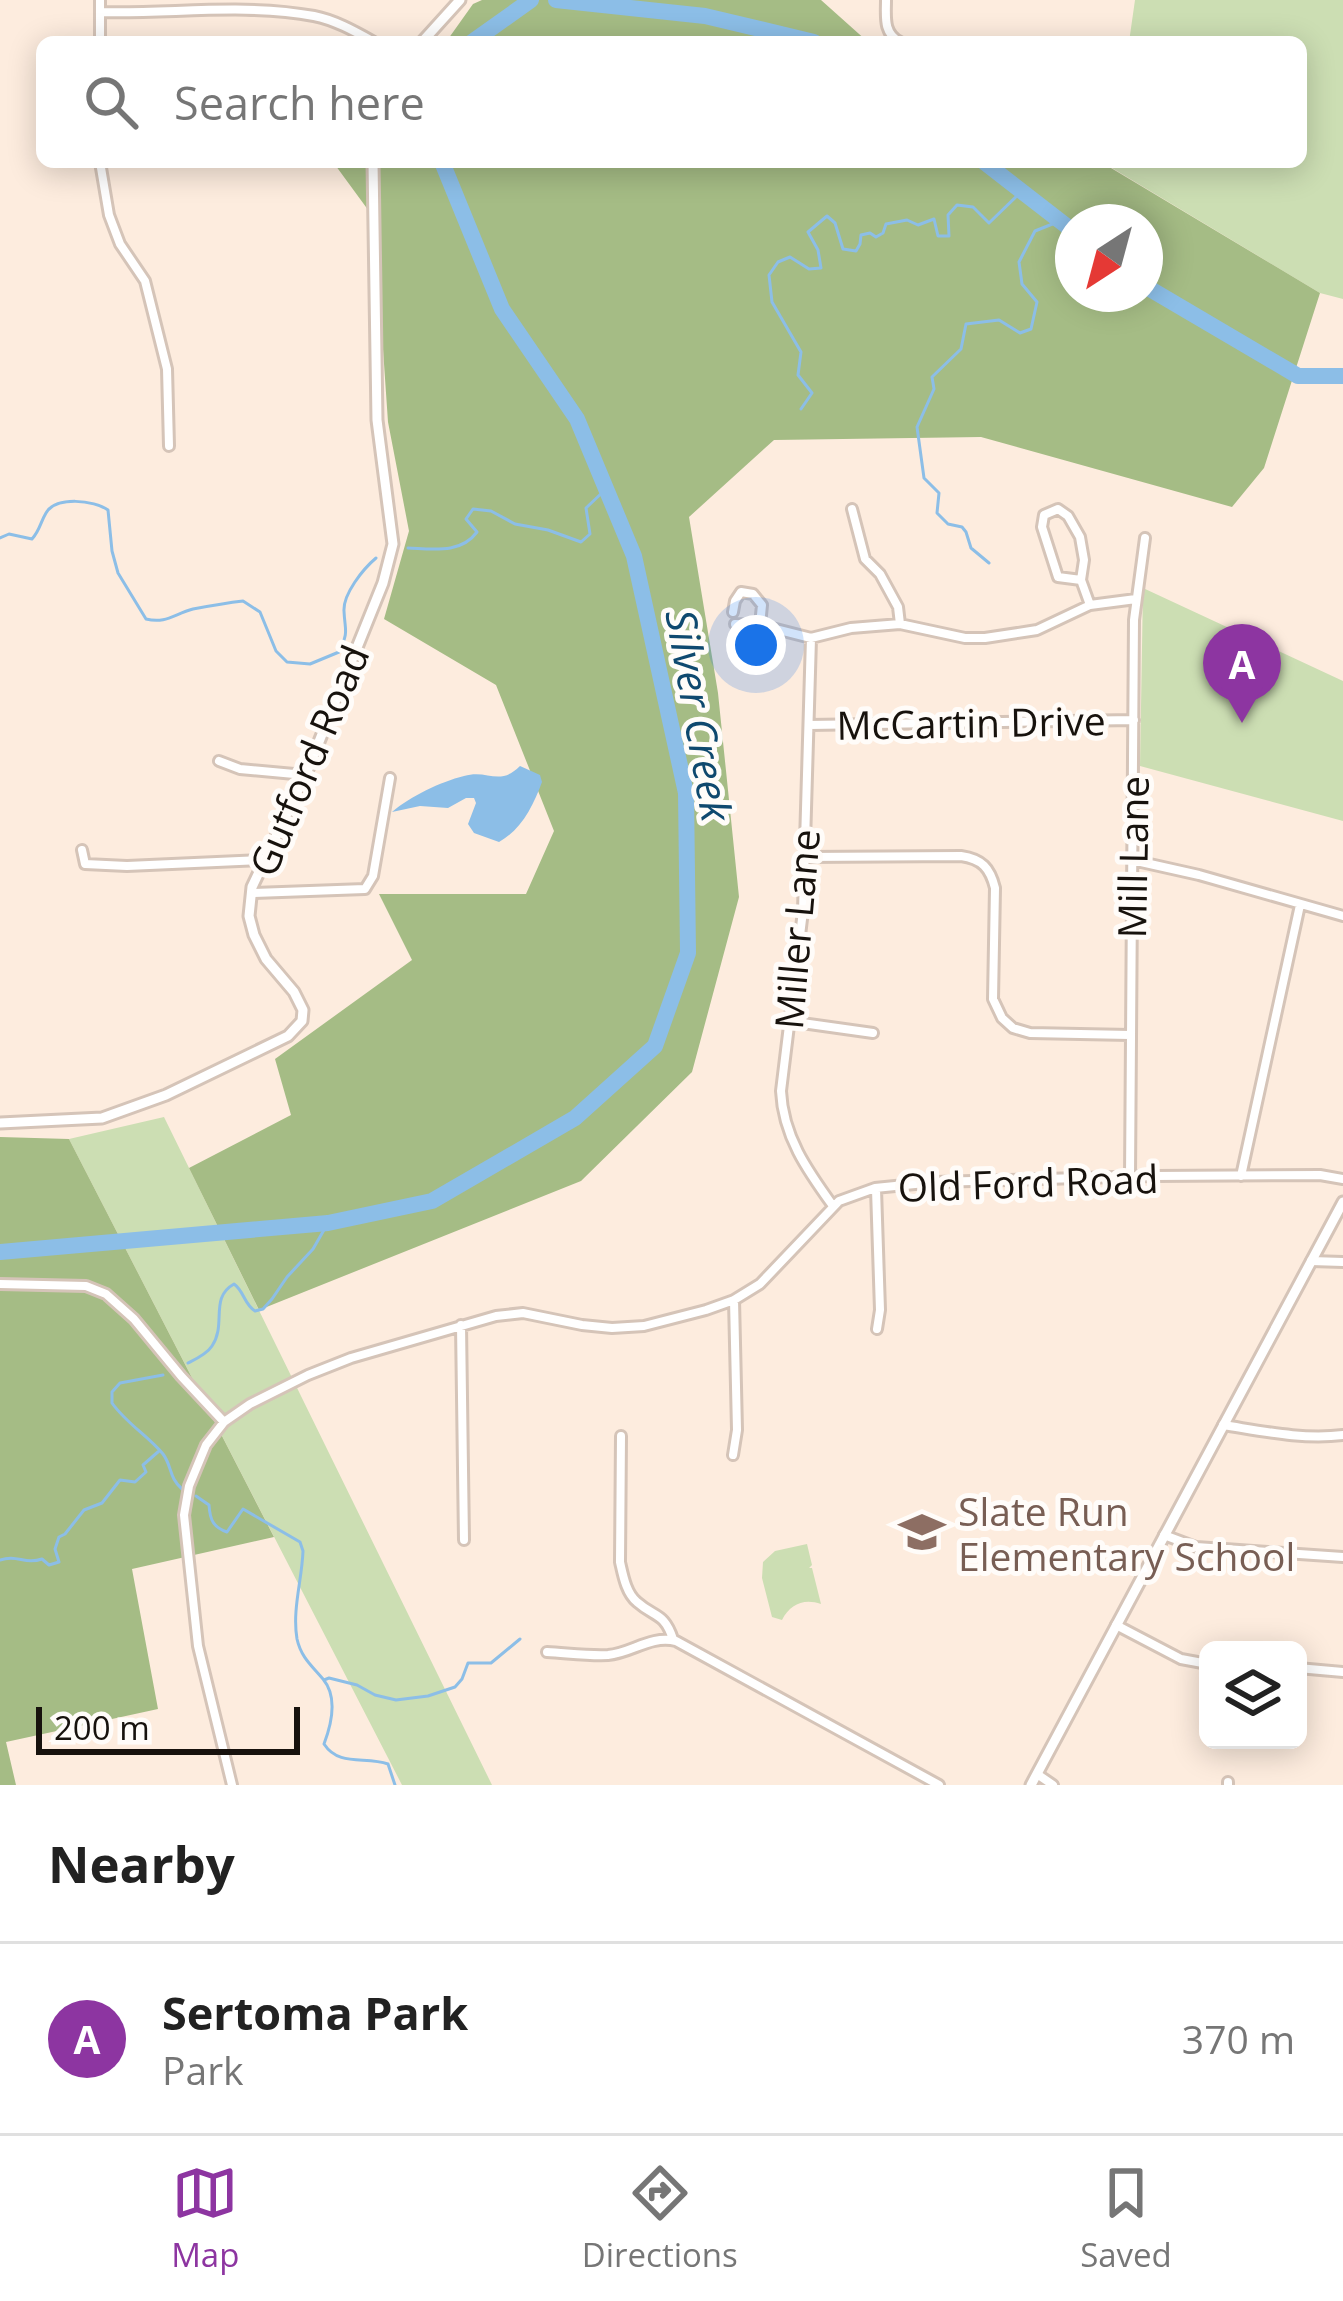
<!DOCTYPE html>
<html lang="en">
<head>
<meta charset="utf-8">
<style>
	:root { --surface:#fff; --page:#f2f2f2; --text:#222; --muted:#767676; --line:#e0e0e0; --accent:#8d35a1 }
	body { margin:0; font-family:"Open Sans",sans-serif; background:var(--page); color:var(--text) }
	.controls { position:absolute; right:36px; bottom:36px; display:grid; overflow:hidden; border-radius:18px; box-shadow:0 6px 30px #0003 }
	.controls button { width:108px; height:108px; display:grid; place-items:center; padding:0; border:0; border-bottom:3px solid var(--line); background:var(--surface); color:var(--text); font:60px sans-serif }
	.compass { position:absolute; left:1055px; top:204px; width:108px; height:108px; border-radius:50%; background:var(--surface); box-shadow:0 6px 30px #0003; rotate:216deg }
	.scale { position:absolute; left:36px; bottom:30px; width:264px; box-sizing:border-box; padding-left:12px; border:6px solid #17120d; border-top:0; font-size:33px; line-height:42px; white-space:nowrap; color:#17120d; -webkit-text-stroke:9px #fffcf9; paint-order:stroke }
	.you { position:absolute; left:756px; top:645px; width:42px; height:42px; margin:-30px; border:9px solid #fff; border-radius:50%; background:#1a73e8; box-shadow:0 0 0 18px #1a73e833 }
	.badge { display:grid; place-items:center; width:78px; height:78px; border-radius:50%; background:var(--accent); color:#fff; font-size:39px; font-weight:700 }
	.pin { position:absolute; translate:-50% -99px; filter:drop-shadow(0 3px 6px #0008) }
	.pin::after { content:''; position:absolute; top:63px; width:42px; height:36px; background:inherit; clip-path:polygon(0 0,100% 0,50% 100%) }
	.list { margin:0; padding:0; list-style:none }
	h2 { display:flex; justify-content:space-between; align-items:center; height:156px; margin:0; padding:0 48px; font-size:51px }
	h2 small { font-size:39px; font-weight:400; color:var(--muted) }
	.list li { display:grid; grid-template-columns:78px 1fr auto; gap:36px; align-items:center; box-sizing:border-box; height:192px; padding:0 48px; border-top:3px solid var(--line) }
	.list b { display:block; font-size:45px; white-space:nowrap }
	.list p { margin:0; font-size:39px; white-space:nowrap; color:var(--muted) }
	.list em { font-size:39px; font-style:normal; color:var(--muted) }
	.icon { flex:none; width:66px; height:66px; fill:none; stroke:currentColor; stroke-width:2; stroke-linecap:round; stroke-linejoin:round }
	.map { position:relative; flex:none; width:1343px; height:1785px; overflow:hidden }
	.search { position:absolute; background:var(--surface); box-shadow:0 6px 30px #0003; left:36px; right:36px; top:36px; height:132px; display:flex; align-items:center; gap:30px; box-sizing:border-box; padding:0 42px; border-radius:18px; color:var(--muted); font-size:45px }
	.sheet { height:348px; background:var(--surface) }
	nav { display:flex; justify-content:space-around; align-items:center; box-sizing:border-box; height:168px; border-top:3px solid var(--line); background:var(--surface); font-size:33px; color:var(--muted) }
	nav a { display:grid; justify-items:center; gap:6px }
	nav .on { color:var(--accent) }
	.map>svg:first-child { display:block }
	.green { fill:#ccdeb3 }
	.forest { fill:#a5bc85; fill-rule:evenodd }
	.water { fill:#8cbee7 }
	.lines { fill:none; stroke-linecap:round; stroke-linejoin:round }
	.stream { stroke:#8cbee7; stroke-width:3 }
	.river { stroke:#8cbee7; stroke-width:16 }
	.minor-casing { stroke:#d5c4b8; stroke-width:14 }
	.tertiary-casing { stroke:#d5c4b8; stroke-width:15 }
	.minor { stroke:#fff; stroke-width:8 }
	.tertiary { stroke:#fff; stroke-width:9 }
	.labels { text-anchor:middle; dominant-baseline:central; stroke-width:10; stroke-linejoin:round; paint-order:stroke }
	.street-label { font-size:39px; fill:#17120d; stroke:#fffcf9 }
	.education-label { font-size:39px; fill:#785e54; stroke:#fffcf9; text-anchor:start }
	.water-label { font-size:42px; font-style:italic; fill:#0f496f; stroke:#fffcf9 }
</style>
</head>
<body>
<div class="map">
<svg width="1343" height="1785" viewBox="0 0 1343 1785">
	<rect width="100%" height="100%" fill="#fdecde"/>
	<path class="green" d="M 1135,0 L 1343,0 L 1343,299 L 1320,293 L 1112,168 L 1113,162 L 1301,162 L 1301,42 L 1129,42 Z
		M 1143,588 L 1343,681 L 1343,821 L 1140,766 Z
		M 164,1117 L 492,1785 L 402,1785 L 69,1139 Z
		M 807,1544 L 812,1565 L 809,1568 L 812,1568 L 821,1604 C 804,1598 790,1604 782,1620 L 772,1617 L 762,1578 L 763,1562 L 775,1551 Z"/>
	<path class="forest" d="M 482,0 L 821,0 L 868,42 L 446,42 L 473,4 Z
		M 333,162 L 1101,162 L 1320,293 L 1264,468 L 1232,507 L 981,437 L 774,440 L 689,517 L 718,693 L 739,897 L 692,1072 L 581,1181 L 259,1310 L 189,1168 L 291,1115 L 275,1059 L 412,960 L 379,894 L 526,894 L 554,831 L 496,685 L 384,619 L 409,531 L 388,422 L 374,218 ZM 1073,222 L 1145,222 L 1145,294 L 1073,294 Z
		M 0,1137 L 69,1139 L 274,1537 L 132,1569 L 158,1709 L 6,1742 L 16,1785 L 0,1785 Z"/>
	<path class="water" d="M 520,766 L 540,775 L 542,782 C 533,806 522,829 499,842 L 474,833 L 468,824 L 476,803 L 474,798 L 466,798 L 448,808 L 420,806 L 392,812 C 411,796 440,782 464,776 C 488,769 499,787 520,766 Z"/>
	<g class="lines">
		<path class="stream" d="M 801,409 L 812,393 L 798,375 L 801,352 L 772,302 L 769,275 L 778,262 L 790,257 L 809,269 L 821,268 L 818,250 L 808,232 L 827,216 L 835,223 L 843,249 L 856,251 L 860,244 L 861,235 L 870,233 L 876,237 L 883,233 L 886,224 L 907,220 L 918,225 L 934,219 L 938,236 L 949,236 L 948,215 L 957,205 L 973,207 L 989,223 L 1022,191
			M 0,538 L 9,534 L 32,539 C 40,530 40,523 46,513 C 56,496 94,500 108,510 L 112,551 L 118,573 L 146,619 C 166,624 174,614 193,609 C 209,606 226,603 243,601 L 260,612 L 276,651 L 287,662 L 310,664 L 339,652 C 349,631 345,632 344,611 C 343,594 363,569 376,558
			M 408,548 C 433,549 461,554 477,532 L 466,519 L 473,509 L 491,511 L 515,524 L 548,530 L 581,542 L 590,534 L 586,508 L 606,489
			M 989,563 L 971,548 L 966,532 L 962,527 L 948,524 L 937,513 L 939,493 L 924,478 L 917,427 L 934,389 L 932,377 L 961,349 L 966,324 L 999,320 L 1020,333 L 1031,329 L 1037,302 L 1022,284 L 1019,262 L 1035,231 L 1060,221
			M 188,1363 C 196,1359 207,1354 212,1346 C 227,1324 209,1298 234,1284 C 244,1291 244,1304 255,1311 L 263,1309 L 272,1299 L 287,1277 L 313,1249 L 328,1223
			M 163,1375 L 120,1383 L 112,1392 L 112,1403 C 126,1423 148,1436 163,1454 C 172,1466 169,1478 182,1489
			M 196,1496 L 209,1505 C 210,1520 213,1527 227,1532 L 243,1509 L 300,1542 L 303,1551 C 302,1580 292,1610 297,1639 C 301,1657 311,1665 323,1679 C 338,1697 332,1723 324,1744 C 339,1767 365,1756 388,1764 L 395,1785
			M 0,1560 C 17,1554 25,1565 42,1559 L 49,1565 L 59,1562 L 55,1549 L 59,1537 L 65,1534 L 84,1510 L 102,1503 L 120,1480 L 135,1482 L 146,1472 L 143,1465 L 159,1451
			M 324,1680 L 329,1678 L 357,1685 L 375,1695 L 396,1700 L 428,1696 L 455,1687 L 462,1679 L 468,1663 L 491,1663 L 520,1639"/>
		<path class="river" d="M 556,0 L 705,16 L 814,42
			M 472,42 L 531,0
			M 984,162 L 1073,231
			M 1145,286 L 1298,376 L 1343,376
			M 0,1252 L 328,1223 L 432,1201 L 575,1118 L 655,1046 L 688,953 L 686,793 L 634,556 L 577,419 L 502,309 L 442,162"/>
		<g class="minor-casing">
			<path id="minor" d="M 100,0 L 100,42
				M 886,0 C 886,17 883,33 900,42
				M 101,12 C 171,14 245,3 314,16 C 335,20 356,32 374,42
				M 100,162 L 109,215 L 120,244 L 145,281 L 167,369 L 169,446
				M 852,509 L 865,559 L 880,574 L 898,607 L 900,624
				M 1081,580 L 1058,577 L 1042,527 L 1044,515 L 1058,509 L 1068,516 L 1080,537 L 1084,560 L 1081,580 L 1090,605
				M 733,612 L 735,601 L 741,592 L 753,594 L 762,605 L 760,625
				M 735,624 L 760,625 L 811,638 L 851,628 L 900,624 L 965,638 L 985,638 L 1037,630 L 1090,605 L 1136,599
				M 811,638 L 803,911 L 781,1091 C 783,1136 807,1170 833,1206
				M 809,725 L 1134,720
				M 219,761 L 240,769 L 305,775
				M 82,850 L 85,864 L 127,866 L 264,860
				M 806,857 L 961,856 C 982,859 990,868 995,888 L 993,999 L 1002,1018 L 1013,1028 L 1030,1033 L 1130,1035
				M 1132,860 L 1199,875 L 1343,916
				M 252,893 L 365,889 L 373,876 L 390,778
				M 788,1021 L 873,1033
				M 1241,1176 L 1300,905
				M 1130,1177 L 1134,620 L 1145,538
				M 876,1189 L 880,1310 L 877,1329
				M 1311,1261 L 1343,1262
				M 0,1284 L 86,1286 L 106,1294 L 134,1319 L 181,1376 L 224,1422
				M 461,1325 L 464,1540
				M 1223,1425 C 1262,1431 1303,1440 1343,1435
				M 621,1436 L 620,1562 C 623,1575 626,1593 637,1602 C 655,1618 664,1612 673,1639
				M 733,1455 L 737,1430 L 734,1300
				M 1164,1535 L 1196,1547 L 1343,1557
				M 1116,1625 L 1181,1659 L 1208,1664
				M 547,1652 C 567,1653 588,1656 608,1655 C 632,1653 650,1635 676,1641 L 939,1785
				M 1298,1668 L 1343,1672
				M 1037,1774 L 1053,1785
				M 1228,1782 L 1228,1785
				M 232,1785 L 198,1646 L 184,1515 L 189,1486 L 206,1445 L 224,1422 L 250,1404 L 308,1375 L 351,1358 L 496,1316 L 523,1313 L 582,1325 L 612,1328 L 644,1326 L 706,1310 L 734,1300 L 760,1284 L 839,1201 L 875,1188 L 935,1182 L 1153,1176 L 1320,1175 L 1343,1179"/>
		</g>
		<g class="tertiary-casing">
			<path id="tertiary" d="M 422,42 L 460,0
				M 0,1123 L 102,1118 L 166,1095 L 288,1036 L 302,1021 L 303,1010 L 294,992 L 266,959 L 254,935 L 249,916 L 252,887 L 308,769 L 383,583 L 393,544 L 377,420 L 373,162
				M 1031,1785 L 1343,1202"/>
		</g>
		<use href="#minor" class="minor"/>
		<use href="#tertiary" class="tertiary"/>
	</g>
	<defs>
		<g id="school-bare" transform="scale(3.6)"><path d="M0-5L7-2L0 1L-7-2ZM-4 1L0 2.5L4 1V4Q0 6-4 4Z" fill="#8d6e63" stroke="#fffcf9" stroke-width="2.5" paint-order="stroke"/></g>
	</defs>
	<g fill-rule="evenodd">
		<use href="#school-bare" x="922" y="1532"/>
	</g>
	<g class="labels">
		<g class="street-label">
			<text transform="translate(971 722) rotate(-1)">McCartin Drive</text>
			<text transform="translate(308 760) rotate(-67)">Gutford Road</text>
			<text transform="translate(1132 857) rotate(-89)">Mill Lane</text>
			<text transform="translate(796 929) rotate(-85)">Miller Lane</text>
			<text transform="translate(1028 1182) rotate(-2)">Old Ford Road</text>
		</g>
		<g class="education-label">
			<text x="958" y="1510">Slate Run<tspan x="958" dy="45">Elementary School</tspan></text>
		</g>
		<g class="water-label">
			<text transform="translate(700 715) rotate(80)">Silver Creek</text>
		</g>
	</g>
</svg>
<div class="controls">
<button><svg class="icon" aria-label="layers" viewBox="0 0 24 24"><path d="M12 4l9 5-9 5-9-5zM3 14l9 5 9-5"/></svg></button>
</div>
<svg class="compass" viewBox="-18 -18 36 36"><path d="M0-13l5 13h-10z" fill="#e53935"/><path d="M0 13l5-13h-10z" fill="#767676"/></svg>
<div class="scale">200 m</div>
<div class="you"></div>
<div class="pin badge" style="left:1242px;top:723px">A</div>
<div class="search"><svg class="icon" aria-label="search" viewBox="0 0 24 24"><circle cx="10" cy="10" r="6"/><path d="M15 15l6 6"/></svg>Search here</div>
</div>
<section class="sheet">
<h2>Nearby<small></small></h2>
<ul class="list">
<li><span class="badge">A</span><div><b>Sertoma Park</b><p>Park</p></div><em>370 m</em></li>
</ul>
</section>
<nav>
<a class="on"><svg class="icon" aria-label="map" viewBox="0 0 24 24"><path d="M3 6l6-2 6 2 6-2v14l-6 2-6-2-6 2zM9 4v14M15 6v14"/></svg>Map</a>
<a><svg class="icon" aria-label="directions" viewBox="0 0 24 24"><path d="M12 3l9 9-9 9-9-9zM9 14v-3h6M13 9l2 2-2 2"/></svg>Directions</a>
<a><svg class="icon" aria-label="saved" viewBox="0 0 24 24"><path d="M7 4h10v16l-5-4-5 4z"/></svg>Saved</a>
</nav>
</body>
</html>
